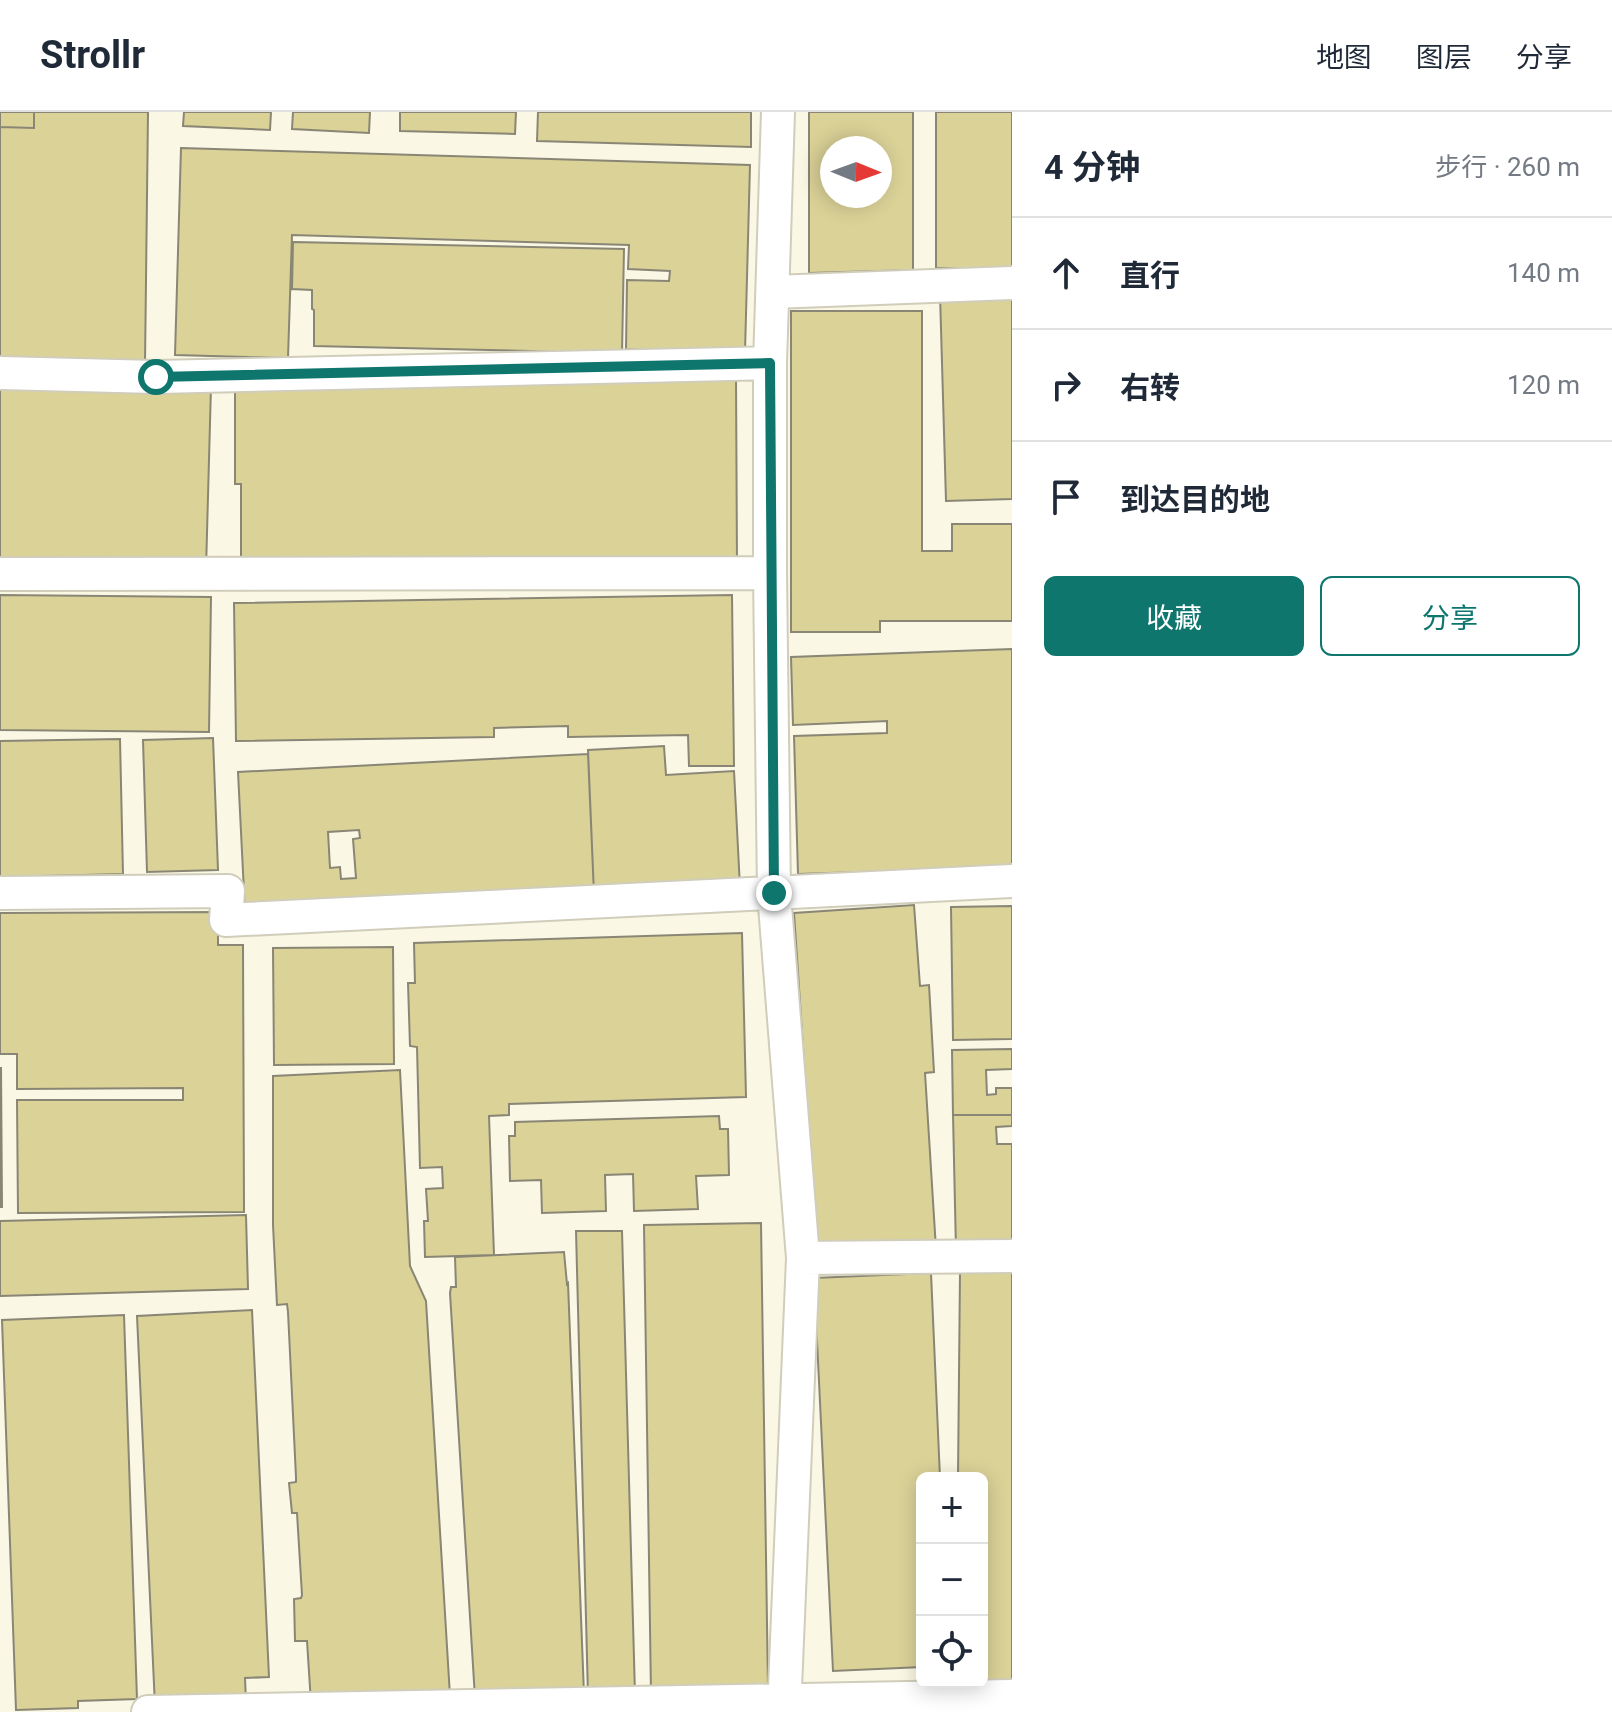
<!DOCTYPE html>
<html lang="zh">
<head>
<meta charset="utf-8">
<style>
	:root { --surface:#fff; --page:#f2f2f3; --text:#1f2937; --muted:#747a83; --line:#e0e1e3; --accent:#0f766e }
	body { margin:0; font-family:Roboto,"Noto Sans SC",sans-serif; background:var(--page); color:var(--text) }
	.controls { position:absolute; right:24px; bottom:24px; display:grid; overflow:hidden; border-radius:12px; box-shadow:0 4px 20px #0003 }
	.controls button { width:72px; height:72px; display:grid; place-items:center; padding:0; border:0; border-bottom:2px solid var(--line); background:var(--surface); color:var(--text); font:40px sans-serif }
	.compass { position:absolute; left:820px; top:24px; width:72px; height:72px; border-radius:50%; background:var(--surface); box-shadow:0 4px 20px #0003; rotate:91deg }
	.stop { position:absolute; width:24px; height:24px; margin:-18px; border:6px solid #0f766e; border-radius:50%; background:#fff }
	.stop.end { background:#0f766e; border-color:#fff; box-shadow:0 2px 8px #0008 }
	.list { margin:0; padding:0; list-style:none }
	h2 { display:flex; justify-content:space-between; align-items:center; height:104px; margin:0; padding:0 32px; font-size:34px }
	h2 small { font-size:26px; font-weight:400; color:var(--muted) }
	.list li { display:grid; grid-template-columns:52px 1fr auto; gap:24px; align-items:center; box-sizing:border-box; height:112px; padding:0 32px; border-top:2px solid var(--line) }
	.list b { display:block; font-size:30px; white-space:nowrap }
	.list em { font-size:26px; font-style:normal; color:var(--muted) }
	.actions { display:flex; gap:16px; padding:24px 32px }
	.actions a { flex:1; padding:18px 0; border:2px solid var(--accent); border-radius:12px; text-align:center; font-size:28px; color:var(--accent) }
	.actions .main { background:var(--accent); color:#fff }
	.icon { flex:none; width:44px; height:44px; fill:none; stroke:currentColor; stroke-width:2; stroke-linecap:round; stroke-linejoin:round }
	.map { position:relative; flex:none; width:1012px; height:1600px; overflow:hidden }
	header { display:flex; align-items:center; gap:48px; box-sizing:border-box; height:112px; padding:0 40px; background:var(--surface); border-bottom:2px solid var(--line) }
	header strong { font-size:38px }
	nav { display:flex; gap:44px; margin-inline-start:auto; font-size:28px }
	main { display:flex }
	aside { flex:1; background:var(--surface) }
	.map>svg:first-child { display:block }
	.building { fill:#dbd298; stroke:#898675; stroke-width:2; fill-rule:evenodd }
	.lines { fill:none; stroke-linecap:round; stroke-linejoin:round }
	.minor-casing { stroke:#d0cdbb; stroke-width:36 }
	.minor { stroke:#fff; stroke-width:32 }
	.route { stroke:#0f766e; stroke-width:10 }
</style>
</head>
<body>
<header>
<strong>Strollr</strong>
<nav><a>地图</a><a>图层</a><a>分享</a></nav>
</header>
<main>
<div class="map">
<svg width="1012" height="1600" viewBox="0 0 1012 1600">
	<rect width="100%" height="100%" fill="#faf7e4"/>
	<path class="building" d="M 0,0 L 34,0 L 34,16 L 0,15 Z
		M 34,0 L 148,0 L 145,252 L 0,250 L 0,15 L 34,16 Z
		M 184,0 L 271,0 L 270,18 L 183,14 Z
		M 293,0 L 370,0 L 369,21 L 292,17 Z
		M 400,0 L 516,0 L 515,22 L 400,19 Z
		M 538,0 L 751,0 L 751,35 L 537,29 Z
		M 809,0 L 913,0 L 913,158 L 809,161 ZM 832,36 L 880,36 L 880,84 L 832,84 Z
		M 936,0 L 1012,0 L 1012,156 L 936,156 Z
		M 181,36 L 750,53 L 745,240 L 626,237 L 627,168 L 669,169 L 670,159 L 628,157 L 629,133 L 292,123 L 288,246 L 175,243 Z
		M 293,130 L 624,137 L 622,241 L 314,234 L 314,198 L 312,197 L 312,178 L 292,177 Z
		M 1012,180 L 1012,387 L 946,389 L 940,182 Z
		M 791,199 L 922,199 L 922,439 L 952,439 L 952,412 L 1012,412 L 1012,509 L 880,509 L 880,520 L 791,520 Z
		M 736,264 L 737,453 L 241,454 L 241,372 L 235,372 L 235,265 Z
		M 0,274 L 211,274 L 206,458 L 0,453 Z
		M 0,483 L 211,485 L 209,620 L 0,618 Z
		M 732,483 L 734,654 L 689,654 L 688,623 L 568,625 L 568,614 L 494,616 L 494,625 L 236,629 L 234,491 Z
		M 1012,537 L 1012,755 L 798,762 L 794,624 L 887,621 L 887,609 L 793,613 L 791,545 Z
		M 213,626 L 218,758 L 147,760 L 143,628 Z
		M 120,627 L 123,762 L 0,765 L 0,629 Z
		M 664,634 L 666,663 L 734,659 L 740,775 L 594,782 L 588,638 Z
		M 588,642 L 594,782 L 245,800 L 238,660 ZM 359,718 L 360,726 L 353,727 L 356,766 L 341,767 L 340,755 L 330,756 L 328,720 Z
		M 914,793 L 920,874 L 929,873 L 934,960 L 925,961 L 936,1137 L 817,1144 L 794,801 Z
		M 1012,794 L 1012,927 L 953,928 L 951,795 Z
		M 218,800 L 218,833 L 243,833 L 244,1100 L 18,1101 L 17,988 L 183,988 L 183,976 L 17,977 L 17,942 L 0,942 L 0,801 Z
		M 742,821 L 746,985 L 509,992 L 509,1003 L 489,1004 L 494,1143 L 425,1145 L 424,1109 L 428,1109 L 426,1077 L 443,1076 L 442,1055 L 420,1056 L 417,935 L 410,934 L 408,871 L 415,871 L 414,831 Z
		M 393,835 L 394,952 L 274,953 L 273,836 Z
		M 1012,937 L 1012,957 L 986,958 L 987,983 L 996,982 L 996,976 L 1012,976 L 1012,1003 L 953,1003 L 952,938 Z
		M 0,956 L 1,956 L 2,1095 L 0,1095 Z
		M 400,958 L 410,1154 L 426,1189 L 450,1584 L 311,1591 L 307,1529 L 295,1529 L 294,1487 L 301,1486 L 302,1483 L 297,1401 L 292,1401 L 289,1371 L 296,1370 L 296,1365 L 288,1200 L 287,1192 L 277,1193 L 273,1113 L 273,964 Z
		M 953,1003 L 1012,1003 L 1012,1014 L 996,1015 L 997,1032 L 1012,1032 L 1012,1137 L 956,1138 Z
		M 719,1004 L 720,1017 L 728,1017 L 729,1063 L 696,1064 L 698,1097 L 634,1099 L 633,1062 L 605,1063 L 606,1099 L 542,1101 L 541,1068 L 510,1069 L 509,1024 L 515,1024 L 515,1010 Z
		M 246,1103 L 248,1177 L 0,1184 L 0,1109 Z
		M 761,1111 L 768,1578 L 651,1582 L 644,1113 Z
		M 576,1119 L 622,1119 L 635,1582 L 588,1584 Z
		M 564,1140 L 567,1172 L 568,1171 L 584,1582 L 475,1586 L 450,1181 L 451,1175 L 456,1175 L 455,1145 Z
		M 960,1160 L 1012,1160 L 1012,1573 L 982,1570 L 982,1366 L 958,1366 Z
		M 931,1161 L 940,1366 L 922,1366 L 922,1555 L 833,1559 L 814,1166 Z
		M 252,1198 L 269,1565 L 245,1566 L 246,1590 L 155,1594 L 137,1204 Z
		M 124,1203 L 137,1587 L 78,1589 L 78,1596 L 16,1598 L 2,1208 Z"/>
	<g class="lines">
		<g class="minor-casing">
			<path id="minor" d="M 778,0 L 770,251 L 770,461 L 774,781 L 803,1146 L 784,1600
				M 773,180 L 1012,171
				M 0,261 L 156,265 L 770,251
				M 0,462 L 770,461
				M 0,781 L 228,779 L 226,808 L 1012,769
				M 803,1146 L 1012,1144
				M 148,1600 L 1012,1584"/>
		</g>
		<use href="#minor" class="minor"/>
	</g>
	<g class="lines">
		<path class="route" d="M 156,265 L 770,251 L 774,781"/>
	</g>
</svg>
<div class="controls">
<button>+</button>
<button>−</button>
<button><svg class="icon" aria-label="locate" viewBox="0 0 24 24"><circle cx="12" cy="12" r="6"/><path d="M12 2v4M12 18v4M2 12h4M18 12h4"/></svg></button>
</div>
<svg class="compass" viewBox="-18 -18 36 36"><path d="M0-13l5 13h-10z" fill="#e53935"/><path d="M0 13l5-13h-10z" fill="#747a83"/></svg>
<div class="stop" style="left:156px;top:265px"></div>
<div class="stop end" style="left:774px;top:781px"></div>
</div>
<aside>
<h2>4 分钟<small>步行 · 260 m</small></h2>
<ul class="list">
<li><svg class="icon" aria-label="ahead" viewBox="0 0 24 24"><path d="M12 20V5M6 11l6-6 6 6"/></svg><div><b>直行</b></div><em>140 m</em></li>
<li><svg class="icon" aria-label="right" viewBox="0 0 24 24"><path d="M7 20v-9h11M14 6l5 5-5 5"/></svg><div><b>右转</b></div><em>120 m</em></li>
<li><svg class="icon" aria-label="arrive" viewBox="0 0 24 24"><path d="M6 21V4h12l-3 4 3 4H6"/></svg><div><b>到达目的地</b></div></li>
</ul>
<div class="actions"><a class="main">收藏</a><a>分享</a></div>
</aside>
</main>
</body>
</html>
